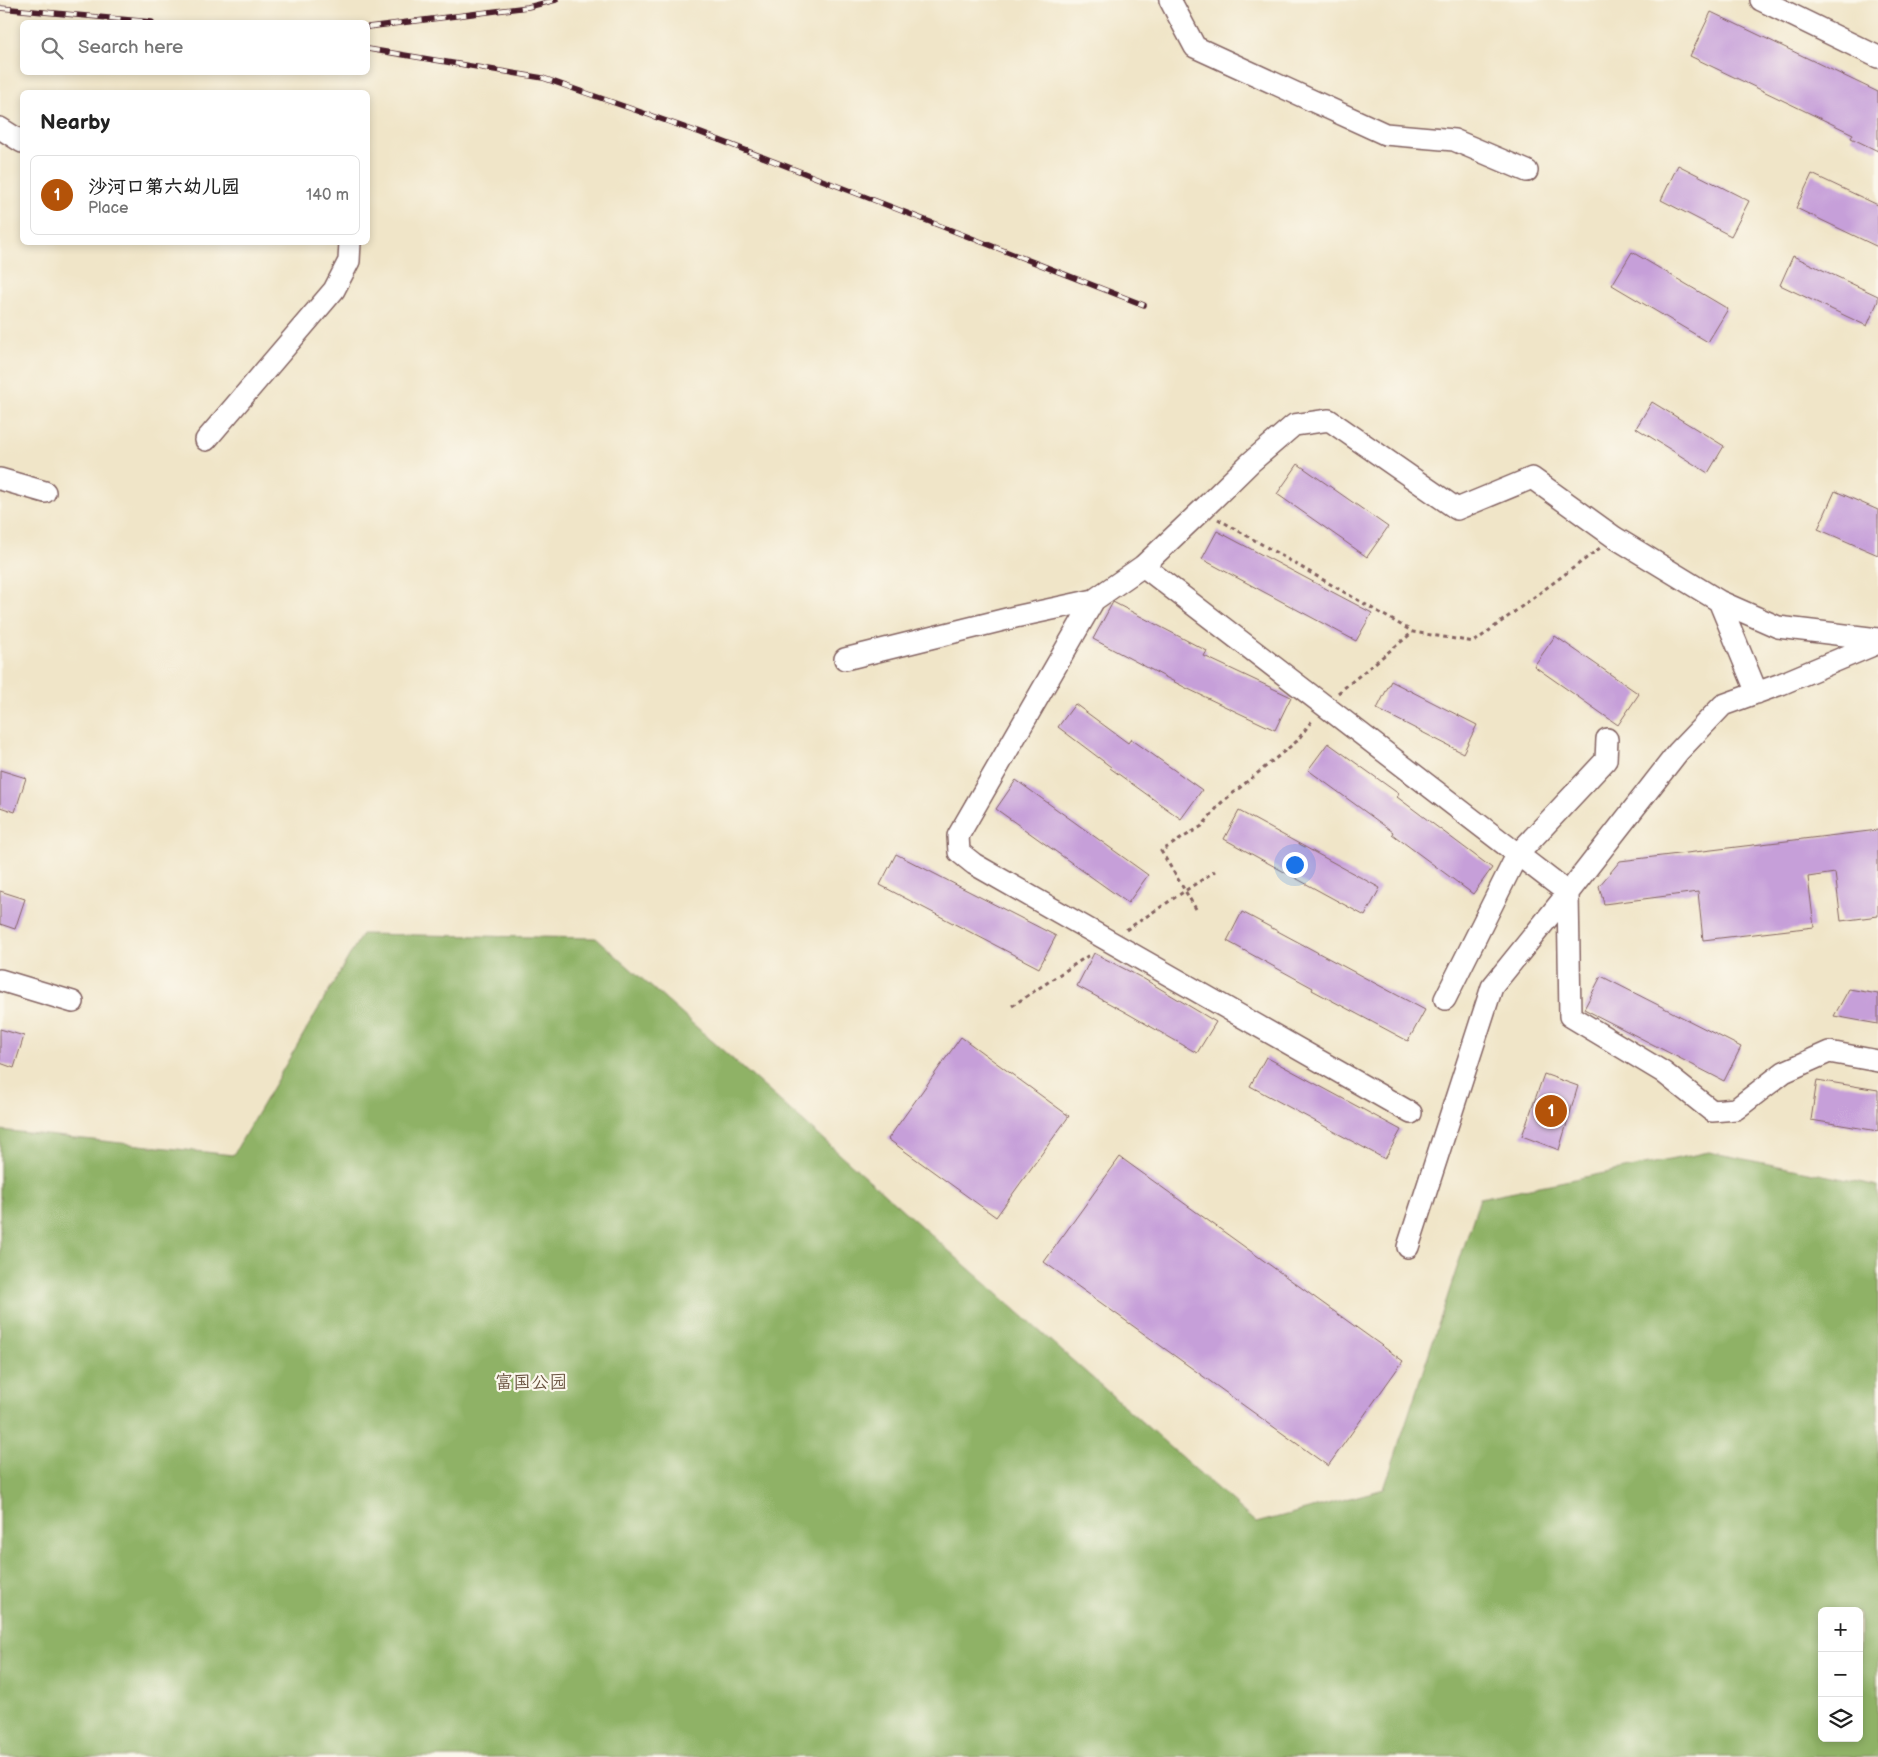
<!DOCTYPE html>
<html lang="en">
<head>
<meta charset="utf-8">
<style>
	:root { --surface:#fff; --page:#f6f6f6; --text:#222; --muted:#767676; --line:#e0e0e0; --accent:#b45309 }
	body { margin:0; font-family:"Balsamiq Sans","LXGW WenKai TC",sans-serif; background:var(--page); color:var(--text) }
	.controls { position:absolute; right:15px; bottom:15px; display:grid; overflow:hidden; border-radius:8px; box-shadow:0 2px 8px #0003 }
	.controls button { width:45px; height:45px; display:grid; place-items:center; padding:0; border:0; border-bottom:1px solid var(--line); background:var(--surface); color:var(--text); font:25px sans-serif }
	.you { position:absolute; left:1294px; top:864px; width:18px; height:18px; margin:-12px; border:4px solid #fff; border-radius:50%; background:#1a73e8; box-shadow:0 0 0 8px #1a73e833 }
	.badge { display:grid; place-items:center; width:32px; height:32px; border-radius:50%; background:var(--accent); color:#fff; font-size:16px; font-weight:700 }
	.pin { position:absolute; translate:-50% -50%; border:2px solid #fff; box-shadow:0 1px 5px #0006 }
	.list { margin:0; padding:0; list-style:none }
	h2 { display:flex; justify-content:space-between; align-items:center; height:65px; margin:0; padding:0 20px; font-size:21px }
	h2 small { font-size:16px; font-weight:400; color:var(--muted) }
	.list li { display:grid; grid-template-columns:32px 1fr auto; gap:15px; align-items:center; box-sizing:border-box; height:80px; margin:0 10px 10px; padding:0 10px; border:1px solid var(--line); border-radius:8px }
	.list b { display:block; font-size:19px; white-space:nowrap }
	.list p { margin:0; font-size:16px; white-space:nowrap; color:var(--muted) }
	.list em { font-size:16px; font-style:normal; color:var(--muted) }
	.icon { flex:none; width:28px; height:28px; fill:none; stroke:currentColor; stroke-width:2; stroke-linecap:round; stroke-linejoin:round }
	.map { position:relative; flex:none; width:1878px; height:1757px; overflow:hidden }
	.search { position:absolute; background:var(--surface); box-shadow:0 2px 8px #0003; left:20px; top:20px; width:350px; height:55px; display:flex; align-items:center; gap:12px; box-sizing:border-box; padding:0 18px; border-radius:8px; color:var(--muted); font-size:19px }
	.panel { position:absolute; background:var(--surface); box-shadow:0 2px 8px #0003; left:20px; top:90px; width:350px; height:155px; border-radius:8px }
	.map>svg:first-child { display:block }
	.forest { fill:#8fb266; stroke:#6c6848; fill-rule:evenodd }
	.building { fill:#c69fd9 }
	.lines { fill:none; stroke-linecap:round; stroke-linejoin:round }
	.minor-casing { stroke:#846462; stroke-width:24 }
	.path { stroke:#846462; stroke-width:3; stroke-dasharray:4 4; stroke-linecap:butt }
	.minor { stroke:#fff; stroke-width:21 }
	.rail-casing { stroke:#4a1f2b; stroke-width:5.5 }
	.rail { stroke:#fbf7ec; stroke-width:4; stroke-dasharray:11; stroke-linecap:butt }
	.labels { text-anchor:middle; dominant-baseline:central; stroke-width:4.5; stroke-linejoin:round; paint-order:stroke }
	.park-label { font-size:18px; fill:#6a5441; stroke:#fbf7ec }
</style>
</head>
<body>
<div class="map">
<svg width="1878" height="1757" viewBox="0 0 1878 1757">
	<rect width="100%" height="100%" fill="#fbf7ec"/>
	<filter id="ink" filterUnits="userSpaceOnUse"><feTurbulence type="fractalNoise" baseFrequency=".02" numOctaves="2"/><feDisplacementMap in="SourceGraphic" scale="10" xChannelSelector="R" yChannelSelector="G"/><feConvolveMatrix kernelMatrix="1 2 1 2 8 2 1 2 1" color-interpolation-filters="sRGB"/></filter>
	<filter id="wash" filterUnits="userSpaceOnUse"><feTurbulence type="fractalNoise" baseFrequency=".0096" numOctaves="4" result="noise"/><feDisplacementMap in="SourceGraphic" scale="20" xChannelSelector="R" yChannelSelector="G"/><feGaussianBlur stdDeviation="1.12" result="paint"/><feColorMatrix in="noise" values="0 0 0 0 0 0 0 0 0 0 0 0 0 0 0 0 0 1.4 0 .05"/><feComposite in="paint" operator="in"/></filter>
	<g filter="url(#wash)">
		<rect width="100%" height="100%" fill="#f0e5c8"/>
		<path class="forest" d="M 362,934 L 596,938 L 1256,1523 L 1384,1489 L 1480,1198 L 1709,1152 L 1878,1186 L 1878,1757 L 0,1757 L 0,1130 L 233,1155 ZM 1822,1611 L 1859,1611 L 1859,1738 L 1822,1738 Z"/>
		<g id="blocks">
			<path class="building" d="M 1711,12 L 1878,92 L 1878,151 L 1851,138 L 1853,134 L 1690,56 Z
				M 1678,165 L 1749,201 L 1731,236 L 1661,200 Z
				M 1812,174 L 1878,205 L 1878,247 L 1796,208 Z
				M 1632,252 L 1728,309 L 1708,342 L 1612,285 Z
				M 1793,256 L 1878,296 L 1878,301 L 1867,326 L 1780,285 Z
				M 1652,402 L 1724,446 L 1708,473 L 1636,428 Z
				M 1298,464 L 1388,527 L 1367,557 L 1277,494 Z
				M 1835,491 L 1878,510 L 1878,555 L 1818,529 Z
				M 1217,531 L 1372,613 L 1356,641 L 1202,559 Z
				M 1113,602 L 1207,651 L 1204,656 L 1291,697 L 1275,730 L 1186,688 L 1093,639 Z
				M 1555,636 L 1639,694 L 1618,725 L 1534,666 Z
				M 1391,681 L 1477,725 L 1463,753 L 1377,709 Z
				M 1075,704 L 1128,743 L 1131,739 L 1202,790 L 1181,819 L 1110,768 L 1111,767 L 1058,727 Z
				M 1328,743 L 1399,794 L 1397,797 L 1492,868 L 1473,894 L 1392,834 L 1393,832 L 1308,770 Z
				M 0,770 L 26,778 L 15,812 L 0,807 Z
				M 1016,780 L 1148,875 L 1128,903 L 996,809 Z
				M 1239,811 L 1380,888 L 1365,916 L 1224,839 Z
				M 1878,830 L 1878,916 L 1841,921 L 1835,873 L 1808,877 L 1814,927 L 1703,940 L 1698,892 L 1604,904 L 1599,886 L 1620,861 Z
				M 896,854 L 1056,936 L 1039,968 L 880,885 Z
				M 0,891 L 25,899 L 15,929 L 0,924 Z
				M 1242,912 L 1425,1010 L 1408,1041 L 1312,990 L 1313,988 L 1227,941 Z
				M 1094,953 L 1144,979 L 1216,1022 L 1197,1053 L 1125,1012 L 1077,986 Z
				M 1601,976 L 1741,1047 L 1724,1081 L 1584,1009 Z
				M 1849,989 L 1878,994 L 1878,1024 L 1834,1016 Z
				M 0,1029 L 24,1036 L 14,1068 L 0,1063 Z
				M 961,1037 L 1069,1116 L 996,1217 L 888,1139 Z
				M 1266,1057 L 1401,1130 L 1385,1159 L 1250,1086 Z
				M 1544,1074 L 1578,1086 L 1559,1150 L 1522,1136 Z
				M 1817,1080 L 1878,1090 L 1878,1131 L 1811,1120 Z
				M 1120,1157 L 1403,1361 L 1328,1466 L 1044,1262 Z"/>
		</g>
	</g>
	<g filter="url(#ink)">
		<use href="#blocks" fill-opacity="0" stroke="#846462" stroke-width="1"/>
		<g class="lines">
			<g class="minor-casing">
				<path id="minor" d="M 1170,0 L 1195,47 L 1385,134 L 1454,140 L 1527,171
					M 1761,0 L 1878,57
					M 0,128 L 22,142
					M 206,440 L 334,290 L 349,261 L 350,242
					M 0,479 L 45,492
					M 1143,566 L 1568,893 L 1570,1016 L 1663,1072 L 1712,1111 L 1736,1109 L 1784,1072 L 1829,1052 L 1878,1061
					M 1094,600 L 958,836 L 959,852 L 974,864 L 1411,1113
					M 1719,601 L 1757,693
					M 845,659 L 1015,617 L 1094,600 L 1143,566 L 1202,510 L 1251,462 L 1294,425 L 1329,420 L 1457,509 L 1532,478 L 1614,537 L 1719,601 L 1778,627 L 1878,639
					M 0,980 L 73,1002
					M 1445,999 L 1517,855 L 1606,760 L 1607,739
					M 1408,1247 L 1492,987 L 1568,893 L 1678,752 L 1723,705 L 1781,684 L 1878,643"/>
			</g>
			<path class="path" d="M 1218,519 L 1413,632 L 1474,642 L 1600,548
				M 1338,693 L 1413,632
				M 1196,909 L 1161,851 L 1202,826 L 1221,803 L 1297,741 L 1313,719
				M 1126,930 L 1215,871
				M 1012,1006 L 1092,953"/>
			<use href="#minor" class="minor"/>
			<g class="rail-casing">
				<path id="rail" d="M 0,8 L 152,22
					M 368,27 L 528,7 L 556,0
					M 368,49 L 543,78 L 701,133 L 1144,305"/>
			</g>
			<use href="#rail" class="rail"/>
		</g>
	</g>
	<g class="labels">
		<g class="park-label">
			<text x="531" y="1382">富国公园</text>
		</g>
	</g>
</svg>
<div class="controls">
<button>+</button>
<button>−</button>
<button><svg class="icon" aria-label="layers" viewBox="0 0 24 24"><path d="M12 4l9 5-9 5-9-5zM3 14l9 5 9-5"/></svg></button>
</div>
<div class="you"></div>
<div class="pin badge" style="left:1551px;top:1111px">1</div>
<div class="search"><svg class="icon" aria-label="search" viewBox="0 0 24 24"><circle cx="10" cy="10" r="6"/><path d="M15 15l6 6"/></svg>Search here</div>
<section class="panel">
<h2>Nearby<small></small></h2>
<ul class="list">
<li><span class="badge">1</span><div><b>沙河口第六幼儿园</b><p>Place</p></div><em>140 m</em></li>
</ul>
</section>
</div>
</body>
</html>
